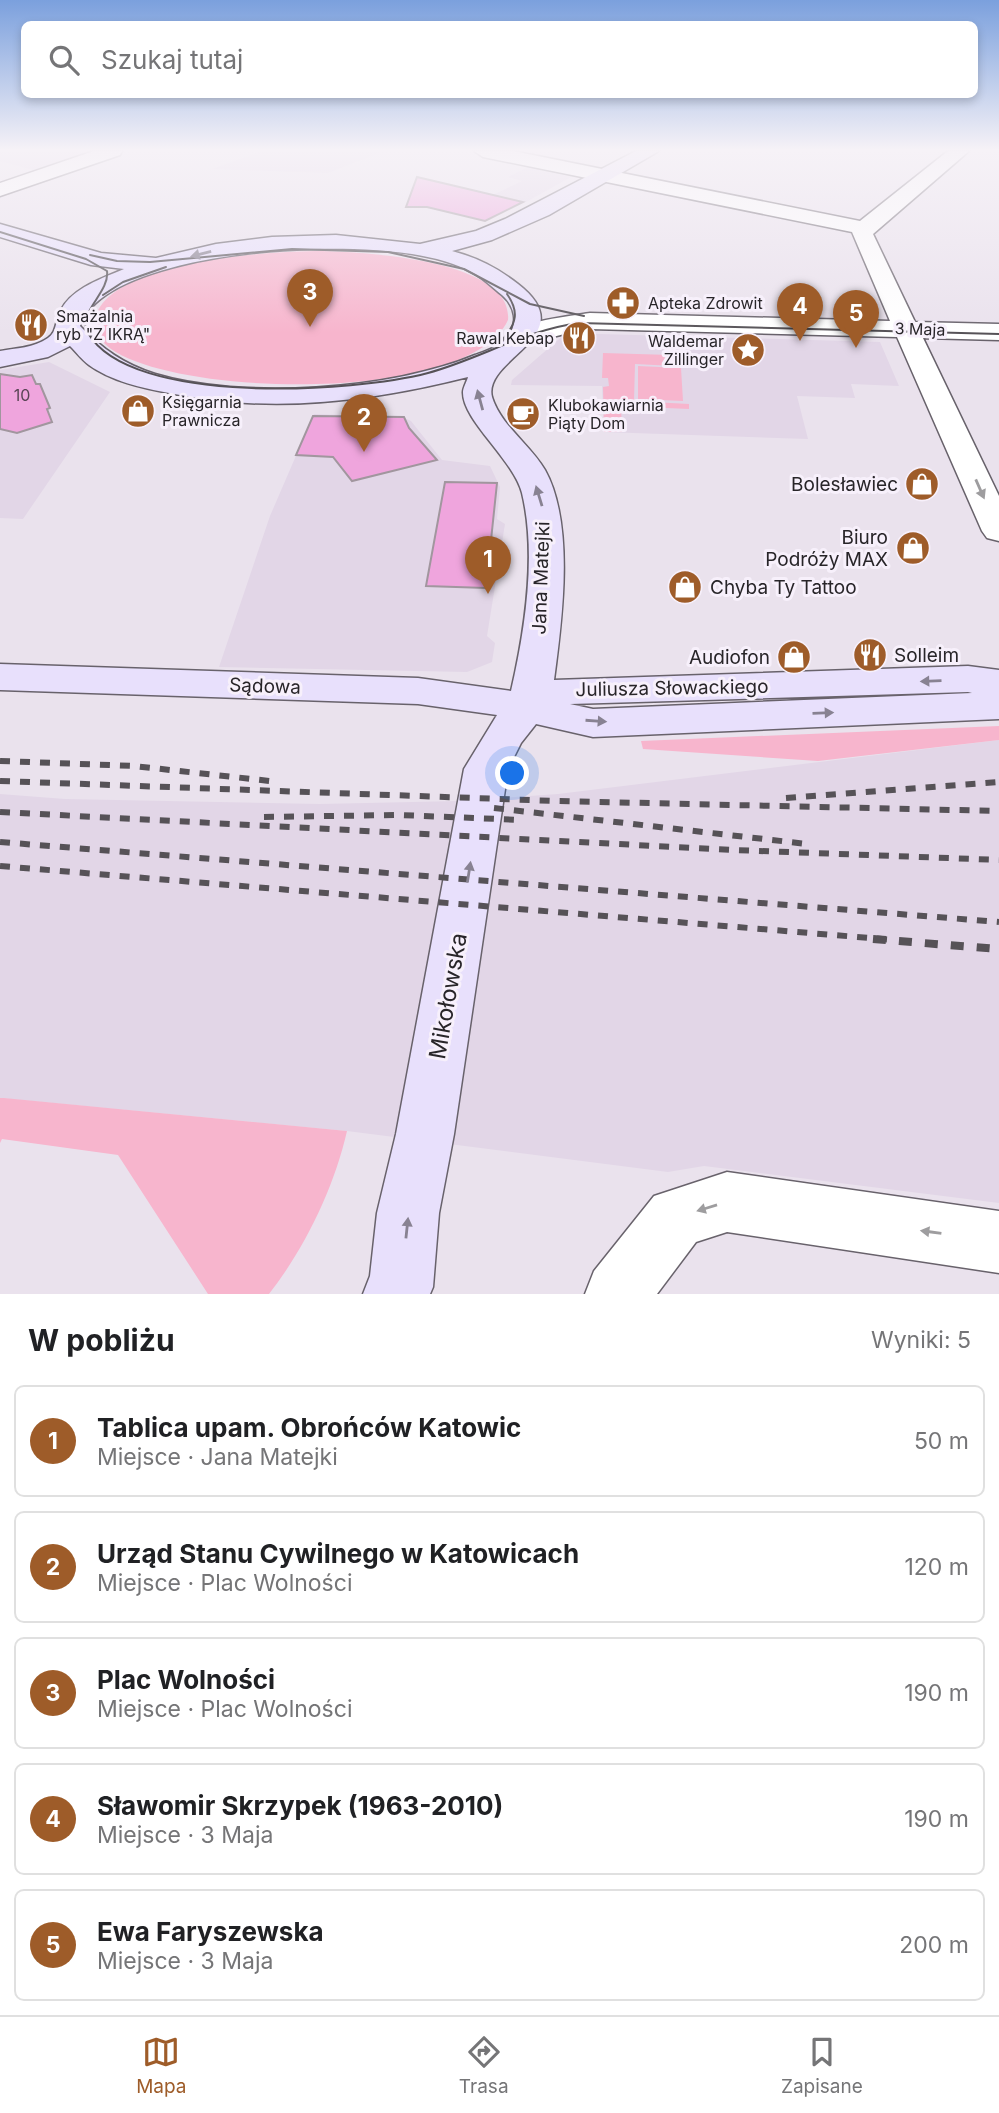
<!DOCTYPE html>
<html lang="pl">
<head>
<meta charset="utf-8">
<style>
	:root { --surface:#fff; --page:#f6f6f6; --text:#202124; --muted:#757577; --line:#e0e0e0; --accent:#9e5c29 }
	body { margin:0; font-family:Inter,sans-serif; background:var(--page); color:var(--text) }
	.you { position:absolute; left:513px; top:774px; width:24px; height:24px; margin:-18px; border:5px solid #fff; border-radius:50%; background:#1a73e8; box-shadow:0 0 0 10px #1a73e833 }
	.badge { display:grid; place-items:center; width:46px; height:46px; border-radius:50%; background:var(--accent); color:#fff; font-size:23px; font-weight:700 }
	.pin { position:absolute; translate:-50% -58px; filter:drop-shadow(0 2px 4px #0008) }
	.pin::after { content:''; position:absolute; top:37px; width:24px; height:21px; background:inherit; clip-path:polygon(0 0,100% 0,50% 100%) }
	.list { margin:0; padding:0; list-style:none }
	h2 { display:flex; justify-content:space-between; align-items:center; height:91px; margin:0; padding:0 28px; font-size:30px }
	h2 small { font-size:23px; font-weight:400; color:var(--muted) }
	.list li { display:grid; grid-template-columns:46px 1fr auto; gap:21px; align-items:center; box-sizing:border-box; height:112px; margin:0 14px 14px; padding:0 14px; border:2px solid var(--line); border-radius:10px }
	.list b { display:block; font-size:26px; white-space:nowrap }
	.list p { margin:0; font-size:23px; white-space:nowrap; color:var(--muted) }
	.list em { font-size:23px; font-style:normal; color:var(--muted) }
	.icon { flex:none; width:38px; height:38px; fill:none; stroke:currentColor; stroke-width:2; stroke-linecap:round; stroke-linejoin:round }
	.map { position:relative; flex:none; width:999px; height:1294px; overflow:hidden }
	.search { position:absolute; background:var(--surface); box-shadow:0 4px 10px #0003; left:21px; right:21px; top:21px; height:77px; display:flex; align-items:center; gap:18px; box-sizing:border-box; padding:0 24px; border-radius:10px; color:var(--muted); font-size:26px }
	.sheet { height:721px; background:var(--surface) }
	nav { display:flex; justify-content:space-around; align-items:center; box-sizing:border-box; height:98px; border-top:2px solid var(--line); background:var(--surface); font-size:19px; color:var(--muted) }
	nav a { display:grid; justify-items:center; gap:4px }
	nav .on { color:var(--accent) }
	.map>svg:first-child { display:block }
	.built { fill:#e2d6e7 }
	.green { fill:#f7b5cd }
	.building { fill:#efa5dd; stroke:#a1969e; stroke-width:2 }
	.lines { fill:none; stroke-linecap:round; stroke-linejoin:round }
	.street-casing { stroke:#68626b; stroke-width:3 }
	.secondary-casing { stroke:#68626b; stroke-width:3 }
	.street { fill:#fff; fill-rule:evenodd }
	.secondary { fill:#e8e0fc; fill-rule:evenodd }
	.tram { stroke:#565257; stroke-width:2 }
	.rail-far1 { stroke:#565257; stroke-width:6; stroke-dasharray:10 10; stroke-linecap:butt }
	.rail { stroke:#565257; stroke-width:8; stroke-dasharray:13 13; stroke-linecap:butt }
	.oneway { fill:#888292 }
	.oneway2 { fill:#9e9d9f }
	.labels { text-anchor:middle; dominant-baseline:central; stroke-width:6; stroke-linejoin:round; paint-order:stroke }
	.far-poi-label { font-size:16px; fill:#282529; stroke:#f7f0fb; text-anchor:start }
	.far-street-label { font-size:16px; fill:#282529; stroke:#f7f0fb }
	.number-label { font-size:16px; fill:#5a4556 }
	.poi-label { font-size:19px; fill:#282529; stroke:#f7f0fb; text-anchor:end }
	.street-label { font-size:19px; fill:#282529; stroke:#f7f0fb }
	.near-street-label { font-size:23px; fill:#282529; stroke:#f7f0fb }
</style>
</head>
<body>
<div class="map">
<svg width="999" height="1294" viewBox="0 0 999 1294">
	<rect width="100%" height="100%" fill="#eae2ed"/>
	<path class="built" d="M 0,151 L 90,151 L 33,170 L 0,161 Z
		M 262,151 L 384,151 L 328,173 L 212,169 Z
		M 528,167 L 571,177 L 526,202 L 493,195 L 522,181 L 508,177 Z
		M 566,333 L 880,342 L 899,386 L 851,384 L 855,398 L 797,396 L 808,439 L 604,432 L 602,386 L 511,385 L 512,380 Z
		M 49,362 L 110,392 L 23,519 L 0,518 L 0,370 Z
		M 314,414 L 402,417 L 411,421 L 442,460 L 490,466 L 500,487 L 497,519 L 505,524 L 487,636 L 495,643 L 492,662 L 467,672 L 219,667 L 270,516 Z
		M 999,740 L 999,1203 L 704,1166 L 668,1172 L 347,1131 L 0,1098 L 0,794 L 65,799 L 320,804 L 459,801 L 558,794 Z"/>
	<path class="green" d="M 321,251 C 361,252 514,259 508,320 C 469,404 179,397 111,349 C 99,340 91,328 97,313 C 119,260 271,251 321,251 Z
		M 603,353 L 671,355 L 674,366 L 635,364 L 634,401 L 689,404 L 689,409 L 621,406 L 622,432 L 604,432 L 603,387 L 609,386 L 608,378 L 602,378 Z
		M 638,366 L 681,368 L 683,401 L 638,399 Z
		M 999,726 L 999,740 L 818,761 L 643,749 L 641,741 Z
		M 0,1098 L 4,1098 L 347,1131 C 334,1188 305,1248 269,1294 L 208,1294 L 118,1155 L 2,1139 L 0,1143 Z"/>
	<path class="building" d="M 417,177 L 451,185 L 523,202 L 485,221 L 427,207 L 406,207 Z
		M 0,374 L 20,377 L 32,375 L 36,384 L 40,384 L 50,408 L 47,409 L 52,422 L 17,433 L 0,429 Z
		M 313,416 L 404,417 L 409,428 L 437,460 L 352,481 L 333,457 L 296,455 Z
		M 445,482 L 497,483 L 486,588 L 426,586 Z"/>
	<g class="lines">
		<g class="street-casing">
			<path id="street" d="M 94,151 L 122,151 L 120,155 L 0,196 L 0,183 Z
				M 474,151 L 513,151 L 860,221 L 948,151 L 969,151 L 873,234 L 915,322 L 999,324 L 999,340 L 923,338 L 999,496 L 999,541 L 987,538 L 982,531 L 897,337 L 590,329 C 569,331 529,346 512,342 L 508,336 C 518,321 571,316 590,313 L 890,321 L 852,232 L 483,157 Z
				M 727,1172 L 999,1211 L 999,1273 L 727,1232 L 696,1242 L 657,1294 L 585,1294 L 594,1271 L 654,1196 Z"/>
		</g>
		<g class="secondary-casing">
			<path id="secondary" d="M 636,151 L 659,151 L 549,215 L 492,240 L 452,251 C 478,258 496,267 518,284 C 585,336 482,358 492,397 C 501,426 530,444 545,470 C 575,524 562,621 554,680 L 968,666 L 999,670 L 999,719 L 593,737 L 536,724 L 521,743 L 508,769 L 454,1134 L 439,1213 L 433,1287 L 430,1294 L 363,1294 L 370,1276 L 377,1213 L 396,1134 L 464,769 L 497,715 L 418,704 L 0,690 L 0,664 L 418,678 L 511,691 C 525,630 537,555 522,493 C 513,459 462,420 463,392 C 463,388 467,381 468,377 C 369,402 270,414 169,393 C 142,388 111,381 89,365 C 82,360 76,352 70,346 L 48,357 L 0,367 L 0,351 C 16,348 34,348 48,338 C 57,332 55,321 61,310 C 72,288 103,278 124,269 L 91,265 L 0,237 L 0,224 L 101,253 L 156,258 L 216,244 L 272,237 L 336,235 L 420,244 L 476,231 L 505,219 ZM 310,249 C 358,248 431,249 473,273 C 483,278 493,288 502,295 C 515,306 519,324 507,338 C 499,347 486,351 475,355 C 392,390 241,400 155,374 C 123,364 103,349 80,326 C 101,265 255,250 310,249 ZM 968,692 L 972,693 L 593,709 L 570,704 Z"/>
		</g>
		<use href="#street" class="street"/>
		<use href="#secondary" class="secondary"/>
		<path class="tram" d="M 0,232 L 86,259 L 107,271 C 110,293 76,313 88,333 C 131,407 356,392 428,373 C 480,359 525,330 579,323 L 999,334
			M 90,255 L 117,261 L 150,262 L 292,249 L 388,252 L 464,269 L 530,304 L 584,316
			M 103,295 L 123,282 L 166,267
			M 503,339 C 517,323 519,311 507,294"/>
		<path class="rail-far1" d="M 0,761 L 134,766 L 279,782
			M 0,781 L 557,801 L 999,811
			M 786,798 L 999,782
			M 494,808 L 807,844
			M 0,812 L 733,850 L 999,860
			M 264,817 L 399,815 L 523,820
			M 0,842 L 999,922
			M 0,866 L 894,940"/>
		<path class="rail" d="M 873,939 L 999,949"/>
	</g>
	<defs><path id="oneway-solid" d="M-6-.8H1V-3.2L6.5 0L1 3.2V.8H-6Z" transform="scale(1.75)"/></defs>
	<g class="oneway">
		<use href="#oneway-solid" transform="translate(201 254) rotate(166)"/>
		<use href="#oneway-solid" transform="translate(480 400) rotate(-105)"/>
		<use href="#oneway-solid" transform="translate(539 496) rotate(-107)"/>
		<use href="#oneway-solid" transform="translate(931 681) rotate(178)"/>
		<use href="#oneway-solid" transform="translate(823 713) rotate(-2)"/>
		<use href="#oneway-solid" transform="translate(596 721) rotate(4)"/>
		<use href="#oneway-solid" transform="translate(469 872) rotate(-81)"/>
		<use href="#oneway-solid" transform="translate(407 1228) rotate(-84)"/>
	</g>
	<g class="oneway2">
		<use href="#oneway-solid" transform="translate(980 489) rotate(66)"/>
		<use href="#oneway-solid" transform="translate(707 1208) rotate(163)"/>
		<use href="#oneway-solid" transform="translate(931 1232) rotate(-172)"/>
	</g>
	<linearGradient id="sky" x2="0" y2="1"><stop stop-color="#7ba0dd"/><stop offset="0.45" stop-color="#f6f2f7"/><stop offset="1" stop-color="#f6f2f7" stop-opacity="0"/></linearGradient>
	<rect width="999" height="333" fill="url(#sky)"/>
	<defs>
		<g id="pharmacy-disc" transform="scale(1.75)"><circle r="9.5" fill="#9e5c29" stroke="#f7f0fb"/><path d="M-2-6h4v4h4v4h-4v4h-4v-4h-4v-4h4Z" fill="#fff"/></g>
		<g id="restaurant-disc" transform="scale(1.75)"><circle r="9.5" fill="#9e5c29" stroke="#f7f0fb"/><path d="M-5-6h1v4h1v-4h1v4h1v-4h1v5L-1.5 .5V6h-2V.5L-5-1ZM5-6V6H3V1.5H1.5Q1.5-4 5-6Z" fill="#fff"/></g>
		<g id="sight-disc" transform="scale(1.75)"><circle r="9.5" fill="#9e5c29" stroke="#f7f0fb"/><path d="M0-6L1.8-2.2L6-1.7L2.9 1.2L3.7 5.4L0 3.3L-3.7 5.4L-2.9 1.2L-6-1.7L-1.8-2.2Z" fill="#fff"/></g>
		<g id="shop-disc" transform="scale(1.75)"><circle r="9.5" fill="#9e5c29" stroke="#f7f0fb"/><path d="M-5-2.5h2.3a2.7 3.5 0 0 1 5.4 0H5L5.5 6h-11ZM-1.5-2.5h3a1.5 2.3 0 0 0-3 0Z" fill="#fff"/></g>
		<g id="cafe-disc" transform="scale(1.75)"><circle r="9.5" fill="#9e5c29" stroke="#f7f0fb"/><path d="M-5.5-4.5H6V0H3Q3 3.5 0 3.5H-2.5Q-5.5 3.5-5.5 0ZM3-3.2v2h1.7v-2ZM-6 4.5H4V6H-6Z" fill="#fff"/></g>
	</defs>
	<g fill-rule="evenodd">
		<use href="#pharmacy-disc" x="623" y="303"/>
		<use href="#restaurant-disc" x="31" y="325"/>
		<use href="#restaurant-disc" x="579" y="338"/>
		<use href="#sight-disc" x="748" y="350"/>
		<use href="#shop-disc" x="138" y="411"/>
		<use href="#cafe-disc" x="523" y="414"/>
		<use href="#shop-disc" x="922" y="484"/>
		<use href="#shop-disc" x="913" y="548"/>
		<use href="#shop-disc" x="685" y="587"/>
		<use href="#restaurant-disc" x="870" y="655"/>
		<use href="#shop-disc" x="794" y="657"/>
	</g>
	<g class="labels">
		<g class="far-poi-label">
			<text x="648" y="303">Apteka Zdrowit</text>
			<text x="56" y="316">Smażalnia<tspan x="56" dy="18">ryb "Z IKRĄ"</tspan></text>
			<text x="554" y="338" text-anchor="end">Rawal Kebap</text>
			<text x="724" y="341" text-anchor="end">Waldemar<tspan x="724" dy="18">Zillinger</tspan></text>
			<text x="162" y="402">Księgarnia<tspan x="162" dy="18">Prawnicza</tspan></text>
			<text x="548" y="405">Klubokawiarnia<tspan x="548" dy="18">Piąty Dom</tspan></text>
		</g>
		<g class="far-street-label">
			<text transform="translate(920 329) rotate(2)">3 Maja</text>
		</g>
		<g class="number-label">
			<text x="22" y="395">10</text>
		</g>
		<g class="poi-label">
			<text x="898" y="484">Bolesławiec</text>
			<text x="888" y="537">Biuro<tspan x="888" dy="22">Podróży MAX</tspan></text>
			<text x="710" y="587" text-anchor="start">Chyba Ty Tattoo</text>
			<text x="894" y="655" text-anchor="start">Solleim</text>
			<text x="770" y="657">Audiofon</text>
		</g>
		<g class="street-label">
			<text transform="translate(541 578) rotate(-88)">Jana Matejki</text>
			<text transform="translate(265 686) rotate(2)">Sądowa</text>
			<text transform="translate(672 688) rotate(-1)">Juliusza Słowackiego</text>
		</g>
		<g class="near-street-label">
			<text transform="translate(448 996) rotate(-80)">Mikołowska</text>
		</g>
	</g>
</svg>
<div class="you"></div>
<div class="pin badge" style="left:488px;top:594px">1</div>
<div class="pin badge" style="left:364px;top:452px">2</div>
<div class="pin badge" style="left:310px;top:327px">3</div>
<div class="pin badge" style="left:800px;top:341px">4</div>
<div class="pin badge" style="left:856px;top:348px">5</div>
<div class="search"><svg class="icon" aria-label="search" viewBox="0 0 24 24"><circle cx="10" cy="10" r="6"/><path d="M15 15l6 6"/></svg>Szukaj tutaj</div>
</div>
<section class="sheet">
<h2>W pobliżu<small>Wyniki: 5</small></h2>
<ul class="list">
<li><span class="badge">1</span><div><b>Tablica upam. Obrońców Katowic</b><p>Miejsce · Jana Matejki</p></div><em>50 m</em></li>
<li><span class="badge">2</span><div><b>Urząd Stanu Cywilnego w Katowicach</b><p>Miejsce · Plac Wolności</p></div><em>120 m</em></li>
<li><span class="badge">3</span><div><b>Plac Wolności</b><p>Miejsce · Plac Wolności</p></div><em>190 m</em></li>
<li><span class="badge">4</span><div><b>Sławomir Skrzypek (1963-2010)</b><p>Miejsce · 3 Maja</p></div><em>190 m</em></li>
<li><span class="badge">5</span><div><b>Ewa Faryszewska</b><p>Miejsce · 3 Maja</p></div><em>200 m</em></li>
</ul>
</section>
<nav>
<a class="on"><svg class="icon" aria-label="map" viewBox="0 0 24 24"><path d="M3 6l6-2 6 2 6-2v14l-6 2-6-2-6 2zM9 4v14M15 6v14"/></svg>Mapa</a>
<a><svg class="icon" aria-label="directions" viewBox="0 0 24 24"><path d="M12 3l9 9-9 9-9-9zM9 14v-3h6M13 9l2 2-2 2"/></svg>Trasa</a>
<a><svg class="icon" aria-label="saved" viewBox="0 0 24 24"><path d="M7 4h10v16l-5-4-5 4z"/></svg>Zapisane</a>
</nav>
</body>
</html>
